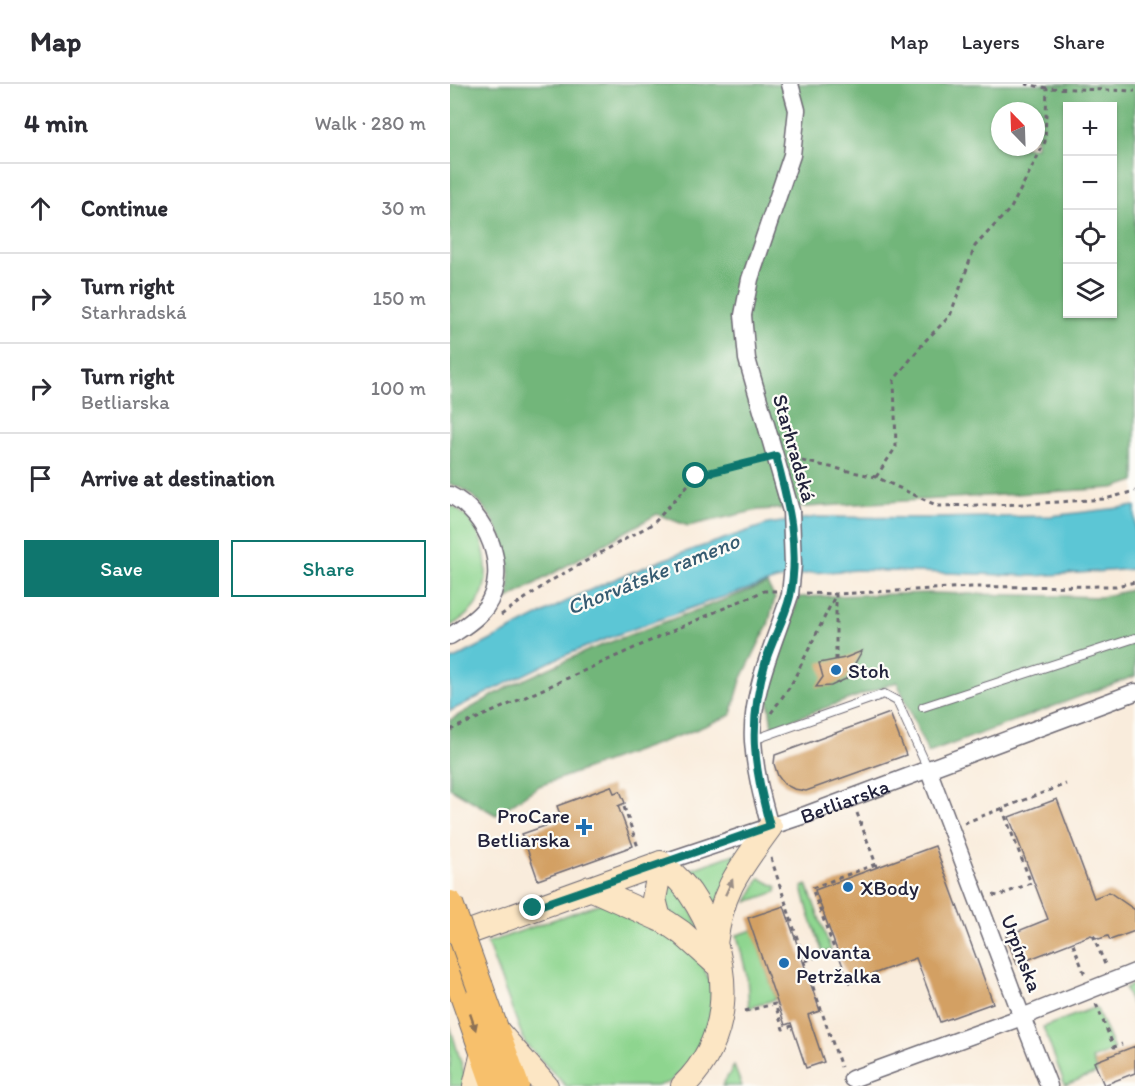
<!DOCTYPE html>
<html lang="en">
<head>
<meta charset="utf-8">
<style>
	:root { --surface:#fff; --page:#f2f2f3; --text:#2b2b33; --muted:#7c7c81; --line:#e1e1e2; --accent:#0f766e }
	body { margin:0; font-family:Itim,sans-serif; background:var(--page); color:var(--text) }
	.controls { position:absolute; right:18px; top:18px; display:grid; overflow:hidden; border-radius:0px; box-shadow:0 2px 4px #0004 }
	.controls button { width:54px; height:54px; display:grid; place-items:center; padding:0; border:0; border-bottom:2px solid var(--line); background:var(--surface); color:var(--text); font:30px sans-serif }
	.compass { position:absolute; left:541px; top:18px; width:54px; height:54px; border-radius:50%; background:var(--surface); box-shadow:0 2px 4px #0004; rotate:337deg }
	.stop { position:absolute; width:18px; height:18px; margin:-14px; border:4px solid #0f766e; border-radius:50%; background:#fff }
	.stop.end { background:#0f766e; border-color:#fff; box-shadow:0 2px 6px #0008 }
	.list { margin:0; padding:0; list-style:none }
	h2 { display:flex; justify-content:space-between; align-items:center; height:78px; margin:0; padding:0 24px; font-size:26px }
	h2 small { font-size:20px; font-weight:400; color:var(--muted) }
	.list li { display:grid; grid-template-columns:39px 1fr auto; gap:18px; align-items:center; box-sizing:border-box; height:90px; padding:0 24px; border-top:2px solid var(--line) }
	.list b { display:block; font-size:22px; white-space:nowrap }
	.list p { margin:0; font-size:20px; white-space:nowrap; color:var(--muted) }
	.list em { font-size:20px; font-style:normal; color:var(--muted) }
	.actions { display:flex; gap:12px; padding:18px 24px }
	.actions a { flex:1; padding:14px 0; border:2px solid var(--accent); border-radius:0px; text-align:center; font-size:21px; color:var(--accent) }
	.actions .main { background:var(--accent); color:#fff }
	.icon { flex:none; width:33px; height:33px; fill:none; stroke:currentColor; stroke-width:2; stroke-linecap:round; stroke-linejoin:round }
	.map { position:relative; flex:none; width:685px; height:1002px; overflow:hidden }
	header { display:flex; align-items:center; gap:36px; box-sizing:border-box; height:84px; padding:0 30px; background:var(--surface); border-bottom:2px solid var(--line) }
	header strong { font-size:28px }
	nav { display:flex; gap:33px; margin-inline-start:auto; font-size:21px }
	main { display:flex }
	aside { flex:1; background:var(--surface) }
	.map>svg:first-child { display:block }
	.green { fill:#8ed58f; stroke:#587c65; stroke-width:1.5 }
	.forest { fill:#72b67a; stroke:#4a6c5a; stroke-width:1.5; fill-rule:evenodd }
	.water { fill:#5bc6d5; stroke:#3e7488; stroke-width:1.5 }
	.building { fill:#d3a064 }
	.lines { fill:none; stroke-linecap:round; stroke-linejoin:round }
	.lane-casing { stroke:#6d6973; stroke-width:10 }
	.street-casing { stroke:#6d6973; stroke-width:19 }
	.secondary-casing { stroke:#6d6973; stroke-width:26 }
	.primary-casing { stroke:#6d6973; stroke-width:28 }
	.path { stroke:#6d6973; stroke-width:3; stroke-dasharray:4.5 4.5; stroke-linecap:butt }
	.lane { stroke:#fff; stroke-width:8 }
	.street { stroke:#fff; stroke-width:16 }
	.secondary { stroke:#fce6c4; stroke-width:24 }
	.primary { stroke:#f7c06c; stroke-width:26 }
	.street-bridge-casing { stroke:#6d6973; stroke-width:19; stroke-linecap:butt }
	.primary-bridge-casing { stroke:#6d6973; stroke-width:28; stroke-linecap:butt }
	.street-bridge { stroke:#fff; stroke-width:16 }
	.primary-bridge { stroke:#f7c06c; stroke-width:26 }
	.oneway { fill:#9a8e86 }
	.oneway2 { fill:#8c7154 }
	.route { stroke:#0f766e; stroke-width:8 }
	.poi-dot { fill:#1f6fb2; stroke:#fdfcf7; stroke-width:2 }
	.labels { text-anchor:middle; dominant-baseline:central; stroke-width:4.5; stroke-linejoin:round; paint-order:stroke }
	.street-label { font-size:21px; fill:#22223b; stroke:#fdfcf7 }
	.poi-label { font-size:21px; fill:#22223b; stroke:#fdfcf7; text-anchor:start }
	.water-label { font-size:22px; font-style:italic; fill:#365b71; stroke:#fdfcf7 }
</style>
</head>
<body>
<header>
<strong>Map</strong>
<nav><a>Map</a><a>Layers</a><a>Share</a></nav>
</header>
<main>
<aside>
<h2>4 min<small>Walk · 280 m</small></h2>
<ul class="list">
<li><svg class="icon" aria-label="ahead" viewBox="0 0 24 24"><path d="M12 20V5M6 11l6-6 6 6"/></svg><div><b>Continue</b></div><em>30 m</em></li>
<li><svg class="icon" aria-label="right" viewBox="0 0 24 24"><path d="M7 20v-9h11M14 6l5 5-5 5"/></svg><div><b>Turn right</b><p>Starhradská</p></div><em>150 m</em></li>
<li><svg class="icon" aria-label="right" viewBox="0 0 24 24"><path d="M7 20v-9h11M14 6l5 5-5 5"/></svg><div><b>Turn right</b><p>Betliarska</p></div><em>100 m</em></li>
<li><svg class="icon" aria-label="arrive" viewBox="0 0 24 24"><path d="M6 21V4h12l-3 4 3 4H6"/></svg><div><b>Arrive at destination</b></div></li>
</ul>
<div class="actions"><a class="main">Save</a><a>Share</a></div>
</aside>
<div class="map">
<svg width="685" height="1002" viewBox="0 0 685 1002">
	<rect width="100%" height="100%" fill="#fdfcf7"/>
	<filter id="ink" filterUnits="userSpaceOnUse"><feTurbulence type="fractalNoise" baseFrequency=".0167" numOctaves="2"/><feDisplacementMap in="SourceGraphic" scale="12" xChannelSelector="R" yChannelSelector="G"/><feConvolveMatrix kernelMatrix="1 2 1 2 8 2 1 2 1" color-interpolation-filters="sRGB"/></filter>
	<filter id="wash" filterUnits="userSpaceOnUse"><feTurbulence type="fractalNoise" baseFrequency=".008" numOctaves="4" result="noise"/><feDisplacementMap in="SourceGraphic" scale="24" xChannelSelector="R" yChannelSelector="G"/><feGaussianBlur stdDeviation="1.35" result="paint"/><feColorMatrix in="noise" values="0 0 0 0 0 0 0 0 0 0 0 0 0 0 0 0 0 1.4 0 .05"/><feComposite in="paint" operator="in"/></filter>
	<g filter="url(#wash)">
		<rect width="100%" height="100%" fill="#f9ecdc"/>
		<path class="green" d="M 0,420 C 9,426 18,433 24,442 C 37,464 43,500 25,522 C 19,530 9,537 0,542 Z
			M 290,768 L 261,837 L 231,789 Z
			M 310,794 L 327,803 L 326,808 L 297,818 Z
			M 216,795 L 231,806 L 261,865 L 237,846 L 215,823 Z
			M 357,801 L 381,866 L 373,869 L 359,830 L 352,803 Z
			M 154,818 L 198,837 L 248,870 L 261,901 L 263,929 L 243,976 L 220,998 L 207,1002 L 116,1002 L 75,959 L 37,859 Z
			M 303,846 L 326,915 L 299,924 L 297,892 L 287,851 Z
			M 685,900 L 685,929 L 675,904 Z
			M 646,923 L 664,966 L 642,975 L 647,989 L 615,1001 L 593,943 Z
			M 0,942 L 16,995 L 16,1002 L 0,1002 Z
			M 284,982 L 292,1002 L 272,1002 Z"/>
		<path class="forest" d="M 0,0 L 685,0 L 685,397 L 664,404 L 308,426 L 238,442 L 207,430 L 58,515 C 60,501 61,484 57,469 C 50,442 29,408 0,400 ZM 618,22 L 662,22 L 662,230 L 618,230 ZM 550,27 L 586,27 L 586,63 L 550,63 Z
			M 317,500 L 325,514 L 318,541 L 291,596 L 281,631 L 245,646 L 89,702 L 46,731 L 0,704 L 0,636 L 58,603 L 139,566 Z
			M 685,505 L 685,592 L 478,669 L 447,598 L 322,643 L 317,606 L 349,513 L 480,509 L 651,513 Z"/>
		<path class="water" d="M 685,422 L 685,485 L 586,492 L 408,486 L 360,489 L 326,496 L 258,518 L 161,553 L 106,575 L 0,627 L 0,577 L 127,512 L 160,497 L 215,475 L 318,440 L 367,433 L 482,434 L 601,432 Z"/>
		<g id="blocks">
			<path class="building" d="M 412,567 L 396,595 L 381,602 L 366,603 L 373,593 L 369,579 L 395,574 Z
				M 440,629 L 456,671 L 356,707 L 344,705 L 334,700 L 328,692 L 324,680 L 325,671 Z
				M 161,702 L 164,709 L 170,707 L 175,719 L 168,722 L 183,762 L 88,796 L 72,750 L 112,736 L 107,722 Z
				M 607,715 L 644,814 L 659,808 L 685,826 L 685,847 L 660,856 L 658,852 L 649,855 L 641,851 L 567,880 L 556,852 L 598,835 L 559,733 Z
				M 485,762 L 543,919 L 490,938 L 466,874 L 399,899 L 365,806 Z
				M 334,822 L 370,927 L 358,931 L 374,978 L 356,984 L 341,939 L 335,941 L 298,834 Z
				M 685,962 L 685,989 L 654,1001 L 644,978 Z"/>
		</g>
	</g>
	<g filter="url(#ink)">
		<use href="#blocks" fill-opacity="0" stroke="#6d6973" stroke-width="1.5"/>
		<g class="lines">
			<g class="lane-casing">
				<path id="lane" d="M 473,623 L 685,554
					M 303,656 L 434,610 L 447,617 L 478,685"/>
			</g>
			<g class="street-casing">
				<g id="street">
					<path d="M 340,0 L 347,26 L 342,71 L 300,195 L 293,231 L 297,275 L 341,427"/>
					<path d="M 0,411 C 37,429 61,486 36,523 C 27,535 13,544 0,552"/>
					<path d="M 320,743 C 312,714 305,687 303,657 C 300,609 325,557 340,511"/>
					<path id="s1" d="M 211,779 L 358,730 L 685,608"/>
					<path d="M 402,995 L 572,933 L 478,685"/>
					<path d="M 599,1002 L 572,933 L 685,888"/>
				</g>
			</g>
			<g class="secondary-casing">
				<path id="secondary" d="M 211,779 C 221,788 232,797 240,809 C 281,869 288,948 233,1002
					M 140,804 L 216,838 L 232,849 L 269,882
					M 209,835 L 204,815 L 211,779
					M 0,855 L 211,779
					M 265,860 C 272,804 289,786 320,743
					M 48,948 L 96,1002
					M 25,1002 L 33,968"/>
			</g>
			<g class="primary-casing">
				<path id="primary" d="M 0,874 L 45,1002
					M 30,903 L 66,1002"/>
			</g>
			<path class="path" d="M 575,0 L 597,4 L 685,7
				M 343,375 L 426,393 L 488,422 L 577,420 L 655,415 L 685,407
				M 426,393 L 446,363 L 444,296 L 475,257 L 500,232 L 525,162 L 561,124 L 595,58 L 597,4
				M 356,509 L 386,510 L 521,503 L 666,502 L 685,498
				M 51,531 L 102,496 L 204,439 L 246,392 L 310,376
				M 321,629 L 341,601 L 386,510 L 386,576
				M 0,646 C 105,601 208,552 314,507 L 326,507
				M 174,723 L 188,763
				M 407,729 L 427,783
				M 514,739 L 616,700
				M 321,774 L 365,909
				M 543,811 L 548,812 L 581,799 L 552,724
				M 643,851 L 656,883
				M 623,860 L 635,891
				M 355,877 L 385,867 L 362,804 L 426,780
				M 367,914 L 391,983
				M 646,920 L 664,963 L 672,960
				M 295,927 L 325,920 L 333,945 L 342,942"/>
			<use href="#lane" class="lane"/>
			<use href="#street" class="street"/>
			<use href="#secondary" class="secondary"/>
			<use href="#primary" class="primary"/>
			<g class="street-bridge-casing">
				<path id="street-bridge" d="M 340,511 L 343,481 L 341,427"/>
			</g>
			<g class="primary-bridge-casing">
				<path id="primary-bridge" d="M 0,820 L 30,903"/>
			</g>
			<use href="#street-bridge" class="street-bridge"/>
			<use href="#primary-bridge" class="primary-bridge"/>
		</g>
		<defs><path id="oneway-solid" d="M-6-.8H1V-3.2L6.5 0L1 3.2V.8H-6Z" transform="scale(1.5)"/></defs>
		<use class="oneway" href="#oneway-solid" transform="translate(279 803) rotate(-65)"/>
		<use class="oneway2" href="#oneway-solid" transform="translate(23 938) rotate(71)"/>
	</g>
	<g class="lines" filter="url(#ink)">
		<path class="route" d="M 83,824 L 320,742 C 303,682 298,638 316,576 C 323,554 335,534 340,512 C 350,465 338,417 326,372 L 246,392"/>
	</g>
	<g class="poi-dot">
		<circle cx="386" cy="586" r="6"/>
		<path d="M131 734h6v6h6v6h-6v6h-6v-6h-6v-6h6z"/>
		<circle cx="398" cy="803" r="6"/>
		<circle cx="334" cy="879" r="6"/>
	</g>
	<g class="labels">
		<g class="street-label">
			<text transform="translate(345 364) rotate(74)">Starhradská</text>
			<text stroke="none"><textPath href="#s1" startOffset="194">Betliarska</textPath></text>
			<text transform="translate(572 869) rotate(69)">Urpínska</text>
		</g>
		<g class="poi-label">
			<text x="398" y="586">Stoh</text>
			<text x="120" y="731" text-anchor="end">ProCare<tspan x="120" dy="24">Betliarska</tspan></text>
			<text x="410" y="803">XBody</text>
			<text x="346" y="867">Novanta<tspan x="346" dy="24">Petržalka</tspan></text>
		</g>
		<g class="water-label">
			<text transform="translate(203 490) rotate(-22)">Chorvátske rameno</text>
		</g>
	</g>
</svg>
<div class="controls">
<button>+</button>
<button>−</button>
<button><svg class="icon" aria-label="locate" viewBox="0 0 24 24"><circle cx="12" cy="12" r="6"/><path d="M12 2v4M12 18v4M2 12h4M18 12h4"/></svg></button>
<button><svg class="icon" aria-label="layers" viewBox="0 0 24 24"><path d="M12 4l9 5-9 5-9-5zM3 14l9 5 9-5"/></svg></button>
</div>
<svg class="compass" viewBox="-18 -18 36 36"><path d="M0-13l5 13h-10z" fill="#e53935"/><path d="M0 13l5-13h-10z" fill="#7c7c81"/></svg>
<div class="stop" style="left:246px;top:392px"></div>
<div class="stop end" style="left:83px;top:824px"></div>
</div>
</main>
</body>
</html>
